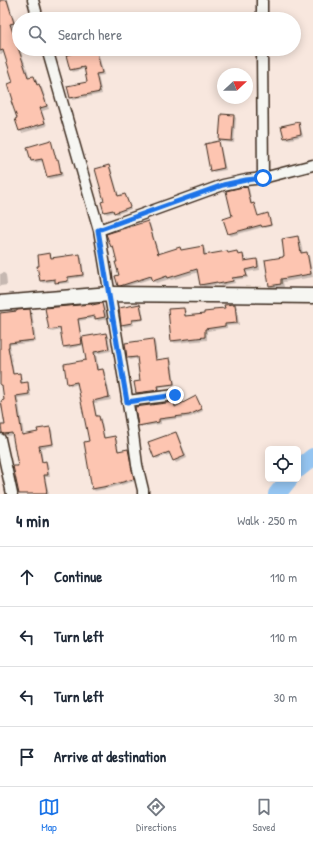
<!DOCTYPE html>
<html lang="en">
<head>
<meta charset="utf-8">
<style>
	:root { --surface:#fff; --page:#f6f6f7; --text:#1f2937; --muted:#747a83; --line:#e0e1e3; --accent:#1a73e8 }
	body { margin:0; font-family:"Patrick Hand",sans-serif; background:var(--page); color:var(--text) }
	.controls { position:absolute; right:12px; bottom:12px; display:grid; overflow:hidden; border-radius:6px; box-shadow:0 2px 10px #0003 }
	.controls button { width:36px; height:36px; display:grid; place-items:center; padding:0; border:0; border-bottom:1px solid var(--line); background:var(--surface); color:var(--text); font:20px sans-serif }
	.compass { position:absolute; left:217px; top:68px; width:36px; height:36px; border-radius:50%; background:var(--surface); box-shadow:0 2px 10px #0003; rotate:68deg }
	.stop { position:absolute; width:12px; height:12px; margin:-9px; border:3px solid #1a73e8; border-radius:50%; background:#fff }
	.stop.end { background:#1a73e8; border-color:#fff; box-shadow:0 1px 4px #0008 }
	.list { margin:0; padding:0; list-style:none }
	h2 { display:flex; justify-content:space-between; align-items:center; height:52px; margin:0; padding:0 16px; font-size:17px }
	h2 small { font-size:13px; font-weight:400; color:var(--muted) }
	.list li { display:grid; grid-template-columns:26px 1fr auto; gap:12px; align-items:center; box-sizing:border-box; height:60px; padding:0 16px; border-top:1px solid var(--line) }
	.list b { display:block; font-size:15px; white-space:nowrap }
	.list em { font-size:13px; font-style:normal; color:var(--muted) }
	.icon { flex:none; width:22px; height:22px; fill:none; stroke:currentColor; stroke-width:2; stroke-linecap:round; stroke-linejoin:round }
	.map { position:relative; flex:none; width:313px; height:494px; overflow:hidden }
	.search { position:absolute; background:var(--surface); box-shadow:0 2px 10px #0003; left:12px; right:12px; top:12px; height:44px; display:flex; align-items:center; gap:10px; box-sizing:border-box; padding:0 14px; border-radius:22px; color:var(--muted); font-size:15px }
	.sheet { height:292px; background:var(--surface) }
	nav { display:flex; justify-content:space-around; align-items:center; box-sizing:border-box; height:56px; border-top:1px solid var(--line); background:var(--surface); font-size:11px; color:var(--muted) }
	nav a { display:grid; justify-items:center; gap:2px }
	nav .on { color:var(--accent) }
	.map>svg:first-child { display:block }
	.shadow { fill:#0003 }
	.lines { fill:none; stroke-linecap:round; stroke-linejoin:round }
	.river { stroke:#95c5f1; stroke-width:18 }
	.building { fill:#fdc5b1; stroke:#3b2a1e }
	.street-casing { stroke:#3b2a1e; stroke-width:13 }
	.secondary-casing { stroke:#3b2a1e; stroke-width:17 }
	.street { stroke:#f6f6f2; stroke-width:10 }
	.secondary { stroke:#f6f6f2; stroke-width:14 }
	.route { stroke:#1a73e8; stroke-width:5 }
</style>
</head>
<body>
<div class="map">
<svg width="313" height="494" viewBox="0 0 313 494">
	<rect width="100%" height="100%" fill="#f8e7de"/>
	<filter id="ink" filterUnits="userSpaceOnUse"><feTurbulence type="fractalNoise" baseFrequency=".025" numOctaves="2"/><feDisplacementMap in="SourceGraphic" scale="8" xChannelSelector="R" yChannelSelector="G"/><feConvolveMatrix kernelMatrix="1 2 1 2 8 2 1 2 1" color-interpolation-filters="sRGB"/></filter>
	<g filter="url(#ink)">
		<path class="shadow" d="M 0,0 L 8,0 L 16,26 L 12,27 L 19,46 L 19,49 L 20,49 L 30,78 L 33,77 L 36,79 L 38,85 L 39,85 L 42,88 L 49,109 L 42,111 L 47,126 L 22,133 L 20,131 L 14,101 L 14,83 L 5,53 L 0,54 Z
			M 61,17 L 62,19 L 52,19 Z
			M 67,49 L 87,49 L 88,51 L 96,50 L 98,52 L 104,75 L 98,76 L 102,94 L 73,100 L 71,98 L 69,87 L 88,83 L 85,69 L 73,72 L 71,70 Z
			M 234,116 L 236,118 L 234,143 L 222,142 L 220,140 Z
			M 298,123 L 300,125 L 303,136 L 287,140 L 285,138 L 282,126 Z
			M 50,141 L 52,143 L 57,160 L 59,162 L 63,176 L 50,179 L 48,177 L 44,161 L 34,163 L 32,161 L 29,147 Z
			M 218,142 L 220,144 L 226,170 L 214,172 L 211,170 Z
			M 109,166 L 111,168 L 119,197 L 125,195 L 127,197 L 131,209 L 117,214 L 114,212 L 107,214 L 105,212 L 102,203 L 105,202 Z
			M 247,187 L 249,189 L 252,204 L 253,204 L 255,206 L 258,217 L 267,214 L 269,216 L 272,226 L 265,228 L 263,227 L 231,236 L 229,234 L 233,217 Z
			M 147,222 L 150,224 L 159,255 L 180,248 L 182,251 L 202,247 L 205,249 L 206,255 L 227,252 L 229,253 L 237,252 L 239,256 L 242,255 L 245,257 L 245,262 L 256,260 L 259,262 L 260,270 L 247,272 L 248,278 L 234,280 L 235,283 L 221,286 L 219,284 L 204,287 L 201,284 L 199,272 L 171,280 L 170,279 L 156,283 L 154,280 L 153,278 L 121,288 L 119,285 L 120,275 L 119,262 L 114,249 L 112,246 Z
			M 298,237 L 300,240 L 303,253 L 306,253 L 309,256 L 313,277 L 283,282 L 284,287 L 273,288 L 270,286 L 284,258 Z
			M 49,254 L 52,257 L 52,259 L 79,255 L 82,257 L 84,277 L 69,279 L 70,283 L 58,284 L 56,281 L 43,283 L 41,281 L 38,267 L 40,267 Z
			M 4,273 L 6,275 L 7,285 L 0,286 L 0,274 Z
			M 102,304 L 104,306 L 107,319 L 98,321 L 96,318 L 79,321 L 82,338 L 106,334 L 108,336 L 111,351 L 96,354 L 99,370 L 103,370 L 105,372 L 111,400 L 94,403 L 97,417 L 99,417 L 101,419 L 105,439 L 114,437 L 117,440 L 119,452 L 128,450 L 130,453 L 135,481 L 111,488 L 95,491 L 93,489 L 85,442 L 91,441 L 79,384 L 71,386 L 68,383 L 88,361 L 85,345 L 67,349 L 64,347 L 61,330 L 52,332 L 50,330 L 92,306 Z
			M 140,305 L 142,307 L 144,320 L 133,322 L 134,325 L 124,327 L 122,324 Z
			M 235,305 L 237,307 L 239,325 L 227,326 L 227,328 L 207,331 L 207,340 L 175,343 L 172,341 L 169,310 L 183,309 L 186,311 L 186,317 L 205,315 Z
			M 30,310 L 32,312 L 36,342 L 10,345 L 11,349 L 10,349 L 14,375 L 19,374 L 21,376 L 23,384 L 27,383 L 29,385 L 31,396 L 18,398 L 24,435 L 39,433 L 50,428 L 52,430 L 54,446 L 41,448 L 43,463 L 45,462 L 48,464 L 50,477 L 45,477 L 49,494 L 20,494 L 19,466 L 13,435 L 7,436 L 3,432 L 7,425 L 5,401 L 3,387 L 0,388 L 0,314 Z
			M 153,340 L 155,342 L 158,361 L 169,359 L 172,361 L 175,385 L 160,387 L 160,392 L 139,395 L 137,393 L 141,382 L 138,358 L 130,360 L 128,357 Z
			M 196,398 L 198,400 L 203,411 L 191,417 L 161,421 L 161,424 L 141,427 L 139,425 L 174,403 L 176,405 L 176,407 Z
			M 175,433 L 178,435 L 187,458 L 176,463 L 174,460 L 171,454 L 157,459 L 155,457 Z"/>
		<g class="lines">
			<path class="river" d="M 298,469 L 313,457
				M 277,494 L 289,479"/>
		</g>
		<path class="building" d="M 0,0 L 7,0 L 14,23 L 10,24 L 28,77 L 34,76 L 37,85 L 39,84 L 47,106 L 40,108 L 45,123 L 19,131 L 15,119 L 17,118 L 11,101 L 13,100 L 8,84 L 13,82 L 3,50 L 0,51 Z
			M 94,49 L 96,49 L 102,73 L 96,74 L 100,92 L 70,98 L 67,86 L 87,82 L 84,67 L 70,70 L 66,55 Z
			M 221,114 L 234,115 L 232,141 L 219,140 Z
			M 299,122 L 301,134 L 284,138 L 281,126 Z
			M 51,140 L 56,159 L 58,159 L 59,163 L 61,174 L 47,177 L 42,159 L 31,161 L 27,147 Z
			M 219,141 L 224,168 L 210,171 L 205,144 Z
			M 109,165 L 118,196 L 125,194 L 130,207 L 114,213 L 113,210 L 104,212 L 101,202 L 104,201 L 95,169 Z
			M 247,186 L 251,204 L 254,203 L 258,216 L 268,213 L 271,225 L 262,227 L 261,225 L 228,234 L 223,219 L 232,216 L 226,191 Z
			M 148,221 L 158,254 L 180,247 L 181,250 L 203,246 L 204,255 L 227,251 L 228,253 L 237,251 L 238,255 L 243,254 L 244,261 L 257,259 L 258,267 L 245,270 L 247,276 L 232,278 L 233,281 L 218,284 L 217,282 L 200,285 L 197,269 L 168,278 L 167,276 L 153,281 L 151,276 L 120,286 L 118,286 L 115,276 L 119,275 L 115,262 L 117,262 L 113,246 L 111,247 L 106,234 Z
			M 298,236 L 301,253 L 307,252 L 311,274 L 281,279 L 281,284 L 269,286 L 265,260 L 283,257 L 283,256 L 284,256 L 282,239 Z
			M 50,253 L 51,258 L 80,254 L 83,275 L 68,277 L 68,281 L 55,283 L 55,279 L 40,281 L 37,266 L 39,266 L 38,255 Z
			M 102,303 L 105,317 L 95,319 L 95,316 L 78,319 L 82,344 L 63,347 L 60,328 L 49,330 L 45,308 L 91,304 L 92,305 Z
			M 140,304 L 143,319 L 132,320 L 132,323 L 121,325 L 119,308 Z
			M 235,304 L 237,323 L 225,324 L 225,326 L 205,329 L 205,337 L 171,341 L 168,309 L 184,308 L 185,316 L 204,314 L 204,312 L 213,311 L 213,309 L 225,308 L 224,305 Z
			M 30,309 L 34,340 L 9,343 L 9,347 L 8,347 L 13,374 L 20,373 L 21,383 L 28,382 L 29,394 L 16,396 L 22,435 L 38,432 L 37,429 L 50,427 L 53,444 L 39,446 L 42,462 L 46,461 L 48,475 L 44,475 L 47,492 L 46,492 L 47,494 L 19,494 L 13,466 L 18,466 L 12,433 L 4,434 L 2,433 L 1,425 L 5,425 L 1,401 L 4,400 L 2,385 L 0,385 L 0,313 L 17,311 L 17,310 Z
			M 106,333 L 109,349 L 94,352 L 97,370 L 103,369 L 109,397 L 93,401 L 96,416 L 99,416 L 104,438 L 115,436 L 118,451 L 128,449 L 134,479 L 108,486 L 92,489 L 84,442 L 89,441 L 77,382 L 67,384 L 64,364 L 86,360 L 82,337 Z
			M 153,339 L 156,360 L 170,358 L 174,384 L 158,386 L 159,390 L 136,393 L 134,382 L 140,381 L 137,357 L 127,358 L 125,343 Z
			M 196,396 L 202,409 L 189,415 L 159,419 L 159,422 L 138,426 L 135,407 L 174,402 L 175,407 Z
			M 176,432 L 185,456 L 173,461 L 169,452 L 154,458 L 148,442 Z"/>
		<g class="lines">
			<g class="street-casing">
				<path id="street" d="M 33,0 L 38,19
					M 262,0 L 262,19
					M 47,49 L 99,230 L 133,434 L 137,465 L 143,490 L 143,494
					M 262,49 L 263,178
					M 99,230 L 223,185 L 246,180 L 263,178 L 313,165
					M 127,401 L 175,395
					M 0,439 L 12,494"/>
			</g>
			<g class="secondary-casing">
				<path id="secondary" d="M 0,303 L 110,294 L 313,296"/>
			</g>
			<use href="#street" class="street"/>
			<use href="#secondary" class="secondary"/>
		</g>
	</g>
	<g class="lines" filter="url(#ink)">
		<path class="route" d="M 175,395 L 127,402 L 98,230 L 223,185 L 246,180 L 263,178"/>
	</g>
</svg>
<div class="controls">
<button><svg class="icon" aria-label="locate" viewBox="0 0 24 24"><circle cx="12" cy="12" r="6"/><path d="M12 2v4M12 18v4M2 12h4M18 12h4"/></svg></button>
</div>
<svg class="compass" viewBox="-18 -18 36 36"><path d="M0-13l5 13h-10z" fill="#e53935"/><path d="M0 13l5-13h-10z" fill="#747a83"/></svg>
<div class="stop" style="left:263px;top:178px"></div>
<div class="stop end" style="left:175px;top:395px"></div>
<div class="search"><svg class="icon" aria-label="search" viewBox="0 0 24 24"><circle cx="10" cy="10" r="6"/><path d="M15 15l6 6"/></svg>Search here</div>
</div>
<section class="sheet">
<h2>4 min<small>Walk · 250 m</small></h2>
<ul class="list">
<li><svg class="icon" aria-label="ahead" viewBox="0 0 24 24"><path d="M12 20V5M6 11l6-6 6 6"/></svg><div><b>Continue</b></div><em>110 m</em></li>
<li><svg class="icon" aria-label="left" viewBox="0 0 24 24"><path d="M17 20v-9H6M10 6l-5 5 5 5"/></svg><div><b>Turn left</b></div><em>110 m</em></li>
<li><svg class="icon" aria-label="left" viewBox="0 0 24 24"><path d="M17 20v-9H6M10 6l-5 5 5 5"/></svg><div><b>Turn left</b></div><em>30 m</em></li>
<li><svg class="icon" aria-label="arrive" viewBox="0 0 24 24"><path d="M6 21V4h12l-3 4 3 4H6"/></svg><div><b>Arrive at destination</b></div></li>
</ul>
</section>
<nav>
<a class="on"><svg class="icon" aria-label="map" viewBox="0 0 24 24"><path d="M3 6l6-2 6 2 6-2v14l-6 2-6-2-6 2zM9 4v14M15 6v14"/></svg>Map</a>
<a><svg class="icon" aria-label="directions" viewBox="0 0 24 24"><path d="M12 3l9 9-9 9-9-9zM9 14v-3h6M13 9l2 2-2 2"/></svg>Directions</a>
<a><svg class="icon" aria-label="saved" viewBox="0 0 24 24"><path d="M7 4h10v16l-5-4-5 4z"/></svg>Saved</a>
</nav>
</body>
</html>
